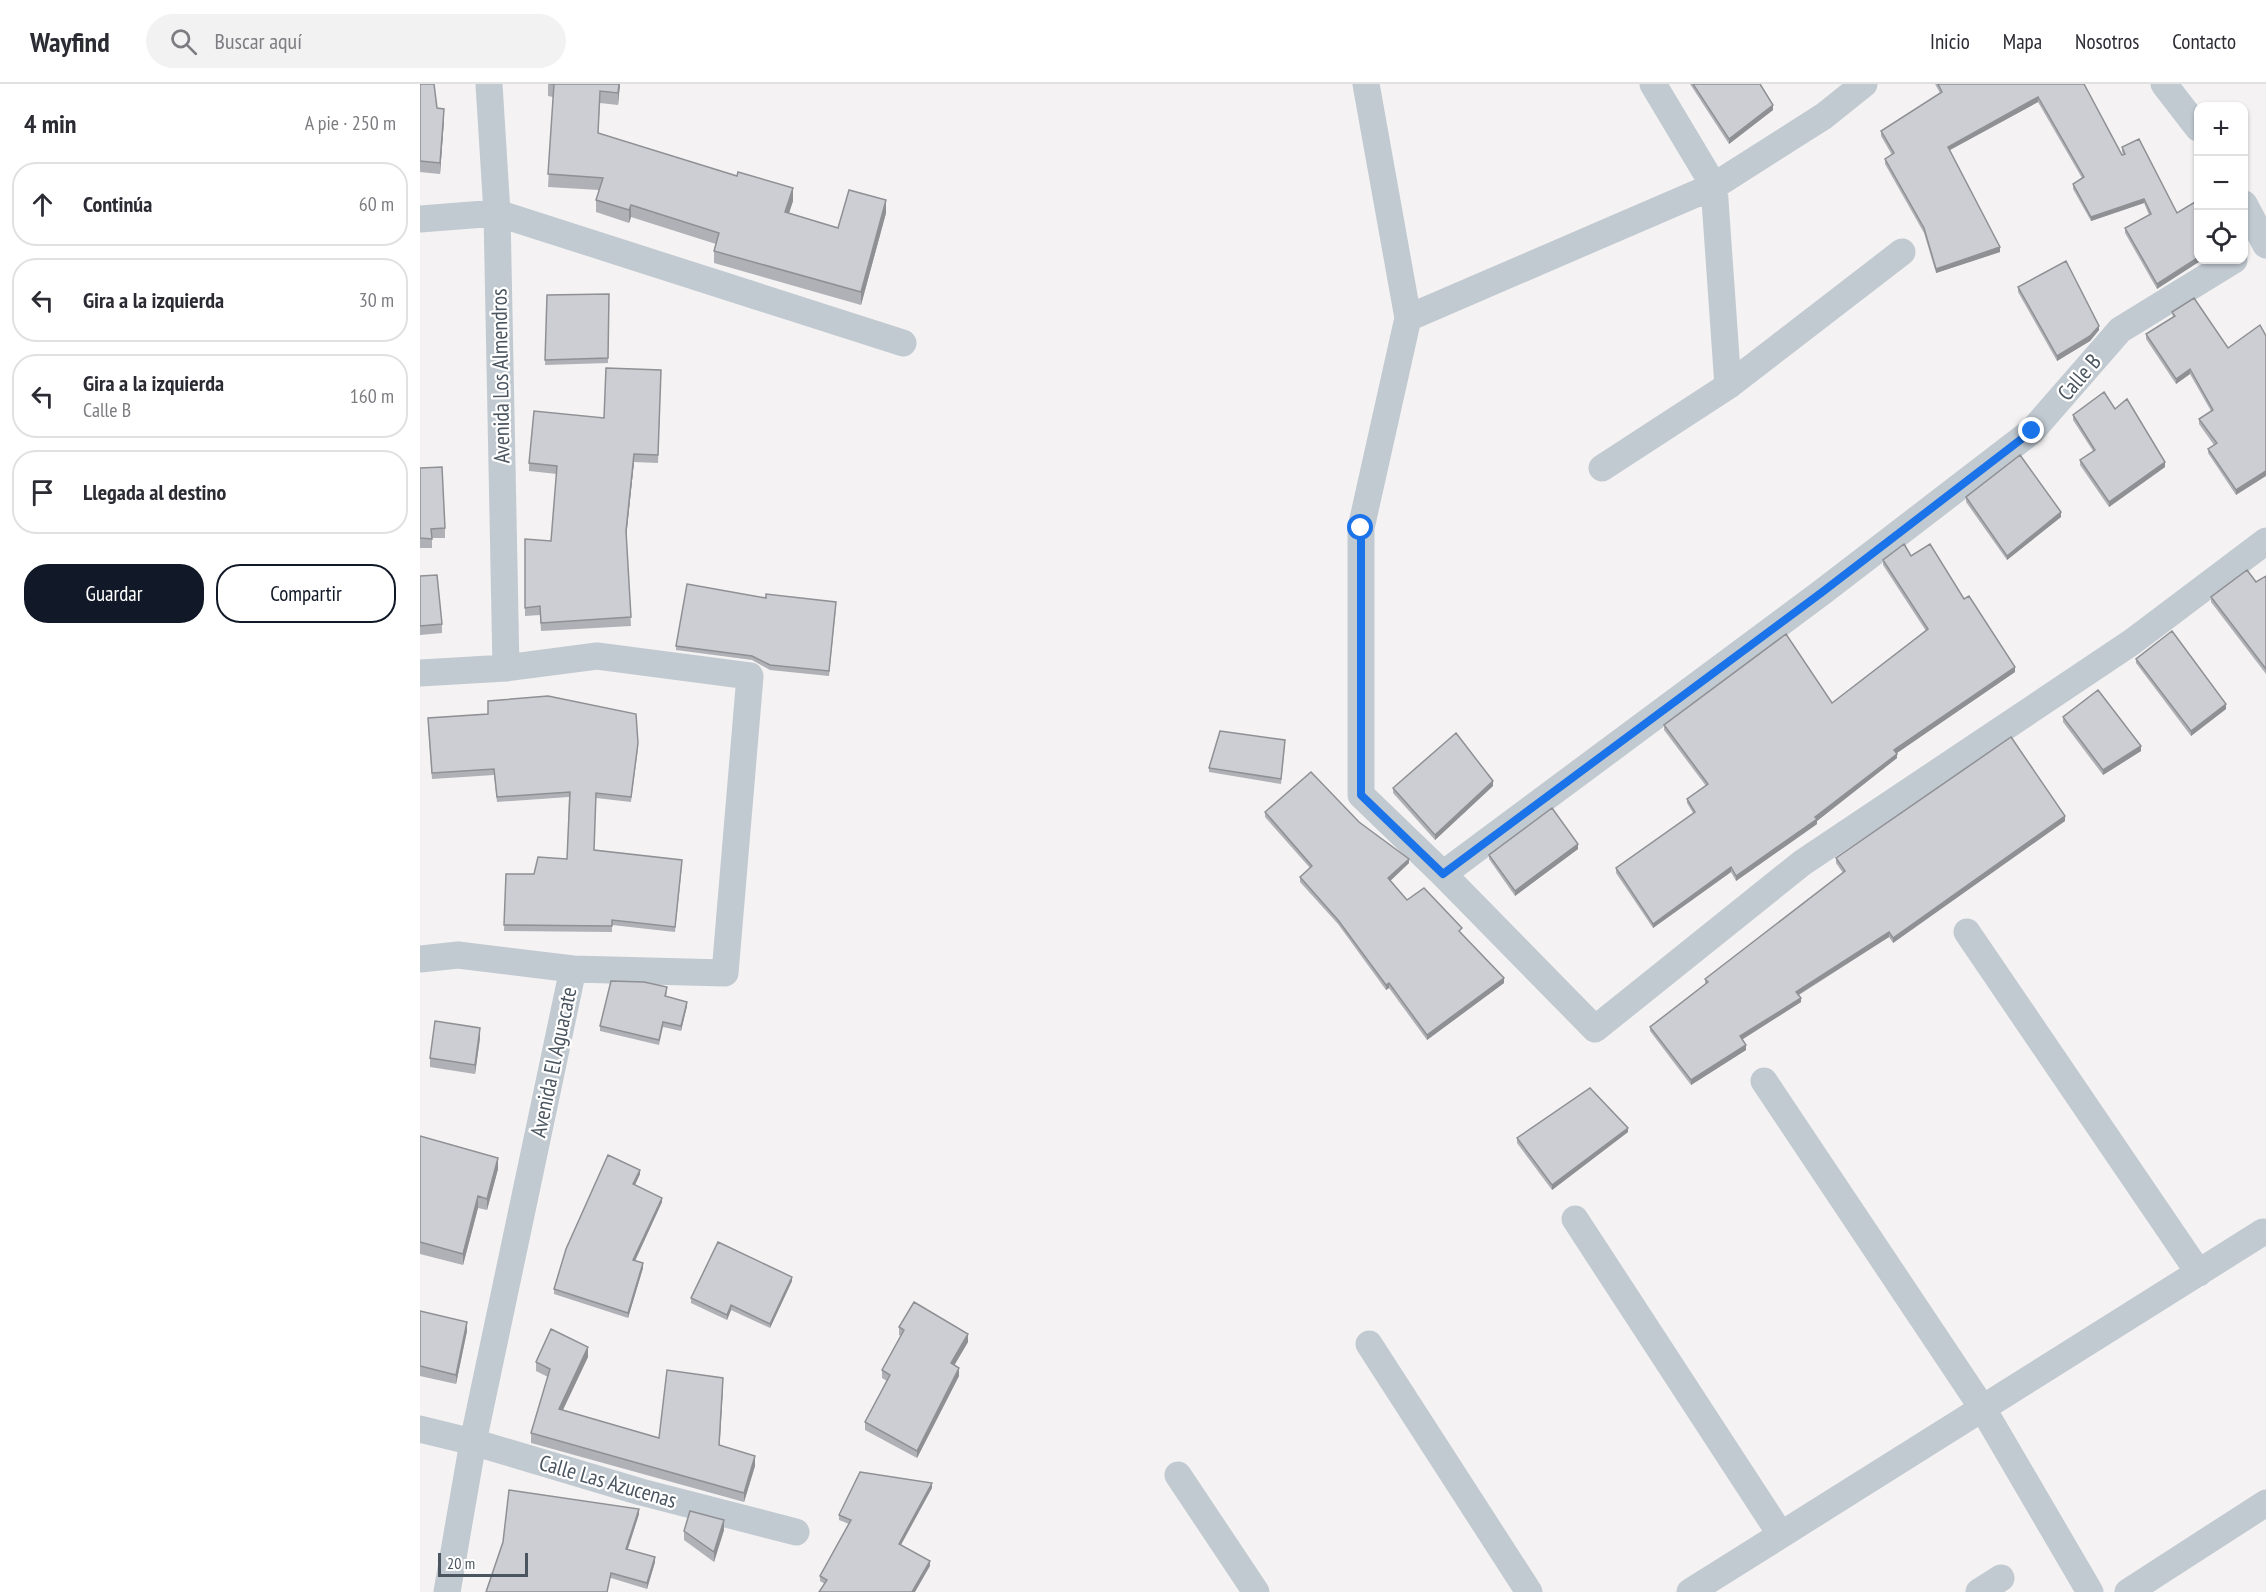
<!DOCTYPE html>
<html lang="es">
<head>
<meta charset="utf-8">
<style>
	:root { --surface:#fff; --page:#f2f2f3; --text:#2b2b33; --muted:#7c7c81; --line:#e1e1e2; --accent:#111827 }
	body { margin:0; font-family:"PT Sans Narrow",sans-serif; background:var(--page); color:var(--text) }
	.controls { position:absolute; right:18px; top:18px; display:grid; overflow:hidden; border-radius:12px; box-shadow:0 2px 4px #0004 }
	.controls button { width:54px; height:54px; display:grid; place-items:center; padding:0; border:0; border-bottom:2px solid var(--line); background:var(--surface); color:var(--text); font:30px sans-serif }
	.scale { position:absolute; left:18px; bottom:15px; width:90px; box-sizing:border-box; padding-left:6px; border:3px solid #4a5560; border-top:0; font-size:16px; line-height:21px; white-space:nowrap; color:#4a5560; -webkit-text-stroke:4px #fff; paint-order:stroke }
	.stop { position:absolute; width:18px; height:18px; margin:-14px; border:4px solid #1a73e8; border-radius:50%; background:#fff }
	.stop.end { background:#1a73e8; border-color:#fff; box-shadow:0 2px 6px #0008 }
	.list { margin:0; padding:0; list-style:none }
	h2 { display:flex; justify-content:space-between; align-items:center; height:78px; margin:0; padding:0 24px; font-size:26px }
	h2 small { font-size:20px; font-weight:400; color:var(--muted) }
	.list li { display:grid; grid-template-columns:39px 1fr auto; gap:18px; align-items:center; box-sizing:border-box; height:84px; margin:0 12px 12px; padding:0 12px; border:2px solid var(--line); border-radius:24px }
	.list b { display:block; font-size:22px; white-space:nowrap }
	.list p { margin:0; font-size:20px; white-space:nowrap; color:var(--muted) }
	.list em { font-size:20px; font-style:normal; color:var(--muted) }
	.actions { display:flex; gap:12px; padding:18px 24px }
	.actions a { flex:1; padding:14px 0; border:2px solid var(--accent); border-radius:24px; text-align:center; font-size:21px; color:var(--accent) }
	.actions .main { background:var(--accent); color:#fff }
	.icon { flex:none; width:33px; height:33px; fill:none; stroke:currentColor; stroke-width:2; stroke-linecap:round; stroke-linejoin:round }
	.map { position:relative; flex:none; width:1846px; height:1508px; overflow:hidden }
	header { display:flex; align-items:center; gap:36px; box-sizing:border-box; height:84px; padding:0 30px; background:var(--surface); border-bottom:2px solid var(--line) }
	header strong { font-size:28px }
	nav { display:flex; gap:33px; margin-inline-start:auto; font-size:21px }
	.search { width:420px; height:54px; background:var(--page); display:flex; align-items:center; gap:15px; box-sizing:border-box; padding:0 21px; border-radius:33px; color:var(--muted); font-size:22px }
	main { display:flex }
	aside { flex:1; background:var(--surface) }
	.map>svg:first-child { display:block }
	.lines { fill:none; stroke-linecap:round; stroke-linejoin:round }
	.street { stroke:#c1c9d1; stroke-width:27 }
	.wall { fill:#afb1b6 }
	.shaded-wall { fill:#8f9094 }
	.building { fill:#ccced4; stroke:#8f9094; stroke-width:1.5 }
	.route { stroke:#1a73e8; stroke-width:8 }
	.labels { text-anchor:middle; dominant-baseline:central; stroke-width:4.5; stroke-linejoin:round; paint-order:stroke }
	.street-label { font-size:22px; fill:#4a5560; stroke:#fff }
</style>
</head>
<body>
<header>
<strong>Wayfind</strong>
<div class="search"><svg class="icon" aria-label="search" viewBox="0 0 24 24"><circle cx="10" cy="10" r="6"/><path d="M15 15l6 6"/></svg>Buscar aquí</div>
<nav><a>Inicio</a><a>Mapa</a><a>Nosotros</a><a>Contacto</a></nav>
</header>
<main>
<aside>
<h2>4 min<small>A pie · 250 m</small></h2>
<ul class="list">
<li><svg class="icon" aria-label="ahead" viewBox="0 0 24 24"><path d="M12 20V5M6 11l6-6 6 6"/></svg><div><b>Continúa</b></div><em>60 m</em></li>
<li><svg class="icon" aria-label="left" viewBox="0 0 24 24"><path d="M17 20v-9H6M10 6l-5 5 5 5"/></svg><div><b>Gira a la izquierda</b></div><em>30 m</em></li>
<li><svg class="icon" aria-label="left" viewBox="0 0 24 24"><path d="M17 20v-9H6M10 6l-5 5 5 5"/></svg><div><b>Gira a la izquierda</b><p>Calle B</p></div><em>160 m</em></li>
<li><svg class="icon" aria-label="arrive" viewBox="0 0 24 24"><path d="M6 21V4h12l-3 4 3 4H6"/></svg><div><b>Llegada al destino</b></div></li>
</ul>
<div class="actions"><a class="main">Guardar</a><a>Compartir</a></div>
</aside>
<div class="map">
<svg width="1846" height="1508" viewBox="0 0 1846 1508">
	<rect width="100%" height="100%" fill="#f4f2f2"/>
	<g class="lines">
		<path class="street" d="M 69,0 L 77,129 L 86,584
			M 946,0 L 988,234 L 941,444 L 941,711 L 1023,790 L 1175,945 L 1382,779 L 1712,558 L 1846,457
			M 1233,0 L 1294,102 L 1308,302
			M 1744,0 L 1778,44
			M 1824,120 L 1846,161
			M 0,135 L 77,129 L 483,259
			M 988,234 L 1294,102 L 1404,32 L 1444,0
			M 1182,384 L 1308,302 L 1482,168
			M 0,589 L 86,584 L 177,572 L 330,592 L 305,889 L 153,885 L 38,871 L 0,875
			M 1023,790 L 1401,509 L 1612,347 L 1700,246 L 1814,176
			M 1547,848 L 1779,1189
			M 1344,997 L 1563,1325 L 1670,1508
			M 1155,1135 L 1361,1451
			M 949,1260 L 1109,1508
			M 0,1345 L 53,1358 L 221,1408 L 376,1448
			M 758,1391 L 836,1508
			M 27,1508 L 53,1358 L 153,885
			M 1270,1508 L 1843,1148
			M 1559,1508 L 1581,1494
			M 1708,1508 L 1846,1419"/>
	</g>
	<path class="wall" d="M 0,0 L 24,36 L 20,90 L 0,88 Z
		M 128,0 L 200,0 L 198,21 L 180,19 L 178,49 L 373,117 L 369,129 L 418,144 L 466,129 L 441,221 L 294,179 L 294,167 L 296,160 L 211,133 L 209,139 L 176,128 L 176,116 L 179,106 L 128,103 L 133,13 L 128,12 Z
		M 1270,0 L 1340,0 L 1353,26 L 1309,60 Z
		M 1515,0 L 1664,0 L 1702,71 L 1703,71 L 1702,67 L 1702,63 L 1757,129 L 1737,205 L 1705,149 L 1705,144 L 1729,131 L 1724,119 L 1671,137 L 1653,105 L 1653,100 L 1662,94 L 1618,18 L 1530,66 L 1580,168 L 1516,189 L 1504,149 L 1465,80 L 1465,75 L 1472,71 L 1461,52 L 1461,47 L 1520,9 Z
		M 1598,203 L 1679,246 L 1670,257 L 1637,277 L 1598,208 Z
		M 189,210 L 188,279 L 125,281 L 127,211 Z
		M 1752,228 L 1808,264 L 1840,241 L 1816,411 L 1788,369 L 1788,365 L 1794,361 L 1779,340 L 1779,335 L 1791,327 L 1770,290 L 1756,300 L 1726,255 L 1726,250 L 1753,234 Z
		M 241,286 L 238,379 L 214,378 L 206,452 L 211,542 L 121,547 L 120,531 L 105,532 L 105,455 L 131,457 L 137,390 L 109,387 L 109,379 L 184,334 Z
		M 1695,325 L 1745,383 L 1689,423 L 1660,381 L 1660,376 L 1673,367 L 1653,336 L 1653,331 Z
		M 0,384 L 25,444 L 25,454 L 12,454 L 12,464 L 0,464 Z
		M 1546,413 L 1641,433 L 1587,476 L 1546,418 Z
		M 1491,472 L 1544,515 L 1595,588 L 1477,669 L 1477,674 L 1397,737 L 1397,740 L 1316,797 L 1311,788 L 1233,844 L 1196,789 L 1196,784 L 1273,729 L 1267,719 L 1267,715 L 1286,702 L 1244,646 L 1244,641 L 1412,619 L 1506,547 L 1463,481 L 1463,476 Z
		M 0,492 L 22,540 L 22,549 L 0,551 Z
		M 1846,492 L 1846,590 L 1791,518 L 1791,513 L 1836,498 Z
		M 346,514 L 416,523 L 409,592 L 350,586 L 332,576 L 256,566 L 256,562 Z
		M 1716,575 L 1806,625 L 1771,652 L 1716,579 Z
		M 1643,633 L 1721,667 L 1683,691 L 1643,638 Z
		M 8,640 L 218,664 L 211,718 L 176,714 L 174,767 L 262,781 L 255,848 L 192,841 L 192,848 L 84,847 L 86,790 L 114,790 L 147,775 L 149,713 L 77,718 L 74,691 L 12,695 Z
		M 865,660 L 861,700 L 789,688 L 789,684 Z
		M 1073,702 L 1015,756 L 973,709 L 973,704 Z
		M 845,728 L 939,738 L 989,779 L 970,797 L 987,816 L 1042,849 L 1041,849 L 1084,899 L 1007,956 L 969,904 L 966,906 L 918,840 L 880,798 L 880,793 L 890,784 L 845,733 Z
		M 1645,737 L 1473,859 L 1469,853 L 1379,911 L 1381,918 L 1322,955 L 1326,966 L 1271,1001 L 1230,947 L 1230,943 L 1285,900 L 1285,895 L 1423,789 L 1416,779 L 1416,774 Z
		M 1158,765 L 1095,812 L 1069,775 L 1069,771 Z
		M 247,908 L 246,913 L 267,922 L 261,947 L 243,943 L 239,961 L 180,947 L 180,942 Z
		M 60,954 L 55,990 L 10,983 L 10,974 Z
		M 1208,1048 L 1132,1106 L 1097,1059 L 1097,1054 Z
		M 0,1052 L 78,1085 L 67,1126 L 58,1124 L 43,1181 L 0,1170 Z
		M 220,1090 L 215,1101 L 242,1118 L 215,1177 L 223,1184 L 208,1234 L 134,1210 L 134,1205 Z
		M 372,1197 L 350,1244 L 311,1226 L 307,1236 L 271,1219 L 271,1214 Z
		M 0,1227 L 47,1247 L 36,1300 L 0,1292 Z
		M 479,1243 L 548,1258 L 534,1281 L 539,1292 L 497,1374 L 445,1346 L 445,1338 L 467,1297 L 462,1294 L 462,1286 L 481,1252 L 479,1251 Z
		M 168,1273 L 143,1326 L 239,1354 L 303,1303 L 299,1361 L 335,1382 L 324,1418 L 111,1359 L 111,1349 L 128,1293 L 116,1287 L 116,1278 Z
		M 512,1404 L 481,1461 L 510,1482 L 405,1500 L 400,1497 L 400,1492 L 429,1440 L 419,1436 L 419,1431 Z
		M 219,1430 L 208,1465 L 235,1478 L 227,1505 L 191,1494 L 66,1508 Z
		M 304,1446 L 294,1478 L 264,1456 L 264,1447 Z"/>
	<path class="shaded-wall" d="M 199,0 L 200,0 L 198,21 L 198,9 Z
		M 1618,13 L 1618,18 L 1528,67 L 1528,63 Z
		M 1353,21 L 1353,26 L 1309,60 L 1309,55 Z
		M 24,25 L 24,36 L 20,90 L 20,79 Z
		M 373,104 L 373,117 L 365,141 L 365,128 Z
		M 1724,115 L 1724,119 L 1671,137 L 1671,133 Z
		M 466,116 L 466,129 L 441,221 L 441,208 Z
		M 211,121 L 211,133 L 209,139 L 209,126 Z
		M 1580,163 L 1580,168 L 1516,189 L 1516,185 Z
		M 1779,173 L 1779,176 L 1782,176 L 1737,205 L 1737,200 Z
		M 1679,242 L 1679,246 L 1670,257 L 1637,277 L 1637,272 Z
		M 1770,285 L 1770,290 L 1756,300 L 1756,295 Z
		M 214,370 L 214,378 L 206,455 L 206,447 Z
		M 1745,378 L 1745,383 L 1689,423 L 1689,418 Z
		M 1846,387 L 1846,392 L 1816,411 L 1816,406 Z
		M 1641,428 L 1641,433 L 1587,476 L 1587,472 Z
		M 1595,583 L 1595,588 L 1474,671 L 1474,666 Z
		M 1806,620 L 1806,625 L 1771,652 L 1771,647 Z
		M 1721,662 L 1721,667 L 1683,691 L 1683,686 Z
		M 1477,670 L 1477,674 L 1397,737 L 1397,740 L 1316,797 L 1316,792 L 1395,733 Z
		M 1073,697 L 1073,702 L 1015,756 L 1015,751 Z
		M 1645,732 L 1645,737 L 1473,859 L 1473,854 Z
		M 1158,760 L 1158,765 L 1095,812 L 1095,807 Z
		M 989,775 L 989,779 L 968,799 L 968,794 Z
		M 1311,783 L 1311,788 L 1233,844 L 1233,840 Z
		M 1469,848 L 1469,853 L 1376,912 L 1376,908 Z
		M 1084,894 L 1084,899 L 1007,956 L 1007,951 Z
		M 969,899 L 969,904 L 966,906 L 966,901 Z
		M 1381,914 L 1381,918 L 1320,957 L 1320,952 Z
		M 267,918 L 267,922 L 261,947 L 261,942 Z
		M 60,944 L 60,954 L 55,990 L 55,981 Z
		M 1326,961 L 1326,966 L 1271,1001 L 1271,996 Z
		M 1208,1044 L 1208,1048 L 1132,1106 L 1132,1101 Z
		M 78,1074 L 78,1085 L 67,1126 L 67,1115 Z
		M 220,1086 L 220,1090 L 213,1105 L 213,1100 Z
		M 58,1112 L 58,1124 L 43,1181 L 43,1170 Z
		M 242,1114 L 242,1118 L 213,1181 L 213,1176 Z
		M 223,1179 L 223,1184 L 208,1234 L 208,1229 Z
		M 372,1193 L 372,1197 L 350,1244 L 350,1240 Z
		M 311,1221 L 311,1226 L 307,1236 L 307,1231 Z
		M 47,1238 L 47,1247 L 36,1300 L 36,1291 Z
		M 548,1250 L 548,1258 L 531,1287 L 531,1279 Z
		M 168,1263 L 168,1273 L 139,1334 L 139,1325 Z
		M 539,1284 L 539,1292 L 497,1374 L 497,1367 Z
		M 303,1294 L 303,1303 L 299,1371 L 299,1361 Z
		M 335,1372 L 335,1382 L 324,1418 L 324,1409 Z
		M 512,1399 L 512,1404 L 479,1464 L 479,1460 Z
		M 219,1425 L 219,1430 L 206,1470 L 206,1465 Z
		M 304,1436 L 304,1446 L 294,1478 L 294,1468 Z
		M 235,1473 L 235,1478 L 227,1505 L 227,1499 Z
		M 510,1477 L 510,1482 L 495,1508 L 492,1508 Z"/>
	<path class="building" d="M 0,0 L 14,0 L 17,24 L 24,25 L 20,79 L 0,77 Z
		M 130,0 L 199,0 L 198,9 L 180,7 L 178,49 L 317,92 L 318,88 L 373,104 L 365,128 L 418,144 L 429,106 L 466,116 L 441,208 L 294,167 L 299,149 L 211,121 L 209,126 L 176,116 L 183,94 L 128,90 L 134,0 Z
		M 1273,0 L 1340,0 L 1353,21 L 1309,55 Z
		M 1518,0 L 1664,0 L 1702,71 L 1705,70 L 1702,63 L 1719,55 L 1757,129 L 1775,118 L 1779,124 L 1779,173 L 1737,200 L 1705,144 L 1731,130 L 1724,115 L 1671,133 L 1653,100 L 1664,93 L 1618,13 L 1528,63 L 1580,163 L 1516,185 L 1504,144 L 1465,75 L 1474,69 L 1461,47 L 1522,8 Z
		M 1646,177 L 1679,242 L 1670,252 L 1637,272 L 1598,203 Z
		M 189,210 L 188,274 L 125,276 L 127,211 Z
		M 1774,214 L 1808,264 L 1840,241 L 1846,252 L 1846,387 L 1816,406 L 1788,365 L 1797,359 L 1779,335 L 1793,326 L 1770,285 L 1756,295 L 1726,250 L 1755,232 L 1752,228 Z
		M 186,284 L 241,286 L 238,371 L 214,370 L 206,447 L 211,533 L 121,539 L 120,522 L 105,524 L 105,455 L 131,457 L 137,382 L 109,379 L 114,327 L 184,334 Z
		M 1684,308 L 1695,325 L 1707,315 L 1745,378 L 1689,418 L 1660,376 L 1675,366 L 1653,331 Z
		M 1600,371 L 1641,428 L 1587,472 L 1546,413 Z
		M 22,383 L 25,444 L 11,445 L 12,455 L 0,454 L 0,384 Z
		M 1484,460 L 1491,472 L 1510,460 L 1544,515 L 1549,512 L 1595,583 L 1474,666 L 1477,670 L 1395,733 L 1397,735 L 1316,792 L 1311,783 L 1233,840 L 1196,784 L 1275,728 L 1267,715 L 1288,700 L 1244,641 L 1366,550 L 1412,619 L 1508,545 L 1463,476 Z
		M 1827,486 L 1836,498 L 1846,492 L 1846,585 L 1791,513 Z
		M 17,491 L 22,540 L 0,542 L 0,492 Z
		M 267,500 L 346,514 L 346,510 L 416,518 L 409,587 L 350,581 L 332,572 L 256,562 Z
		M 1752,547 L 1806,620 L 1771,647 L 1716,575 Z
		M 1678,606 L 1721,662 L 1683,686 L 1643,633 Z
		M 128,612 L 216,630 L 218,659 L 211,713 L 176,709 L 174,766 L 262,776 L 255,843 L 192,836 L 192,842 L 84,841 L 86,790 L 114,790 L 118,773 L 147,775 L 150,708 L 77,713 L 74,685 L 12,689 L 8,634 L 68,630 L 68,617 Z
		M 800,647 L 865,656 L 861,695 L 789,684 Z
		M 1036,649 L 1073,697 L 1015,751 L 973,704 Z
		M 1591,653 L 1645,732 L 1473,854 L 1469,848 L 1376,908 L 1381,914 L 1320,952 L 1326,961 L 1271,996 L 1230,943 L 1288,898 L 1285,895 L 1425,787 L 1416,774 Z
		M 891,688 L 939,738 L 989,775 L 968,794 L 987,816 L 1004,804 L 1042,844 L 1039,847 L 1084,894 L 1007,951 L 969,899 L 966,901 L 918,836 L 880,793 L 892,782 L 845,728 Z
		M 1132,724 L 1158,760 L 1095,807 L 1069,771 Z
		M 191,897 L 224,898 L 247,903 L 245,912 L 267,918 L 261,942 L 243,938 L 239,956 L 180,942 Z
		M 15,937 L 60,944 L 55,981 L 10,974 Z
		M 1170,1004 L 1208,1044 L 1132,1101 L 1097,1054 Z
		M 0,1052 L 78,1074 L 67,1115 L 58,1112 L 43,1170 L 0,1158 Z
		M 188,1071 L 220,1086 L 213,1100 L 242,1114 L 213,1176 L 223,1179 L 208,1229 L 134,1205 L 146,1165 Z
		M 298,1158 L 372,1193 L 350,1240 L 311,1221 L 307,1231 L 271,1214 Z
		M 494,1218 L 548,1250 L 531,1279 L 539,1284 L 497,1367 L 445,1338 L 470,1291 L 462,1286 L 484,1246 L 479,1243 Z
		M 0,1227 L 47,1238 L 36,1291 L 0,1282 Z
		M 131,1245 L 168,1263 L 139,1325 L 239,1354 L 247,1286 L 303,1294 L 299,1361 L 335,1372 L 324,1409 L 111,1349 L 130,1285 L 116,1278 Z
		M 440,1388 L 512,1399 L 479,1460 L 510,1477 L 492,1508 L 399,1508 L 407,1496 L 400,1492 L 431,1436 L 419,1431 Z
		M 89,1406 L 219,1425 L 206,1465 L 235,1473 L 227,1499 L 191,1489 L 187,1508 L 66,1508 L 83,1458 Z
		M 270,1427 L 304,1436 L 294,1468 L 264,1447 Z"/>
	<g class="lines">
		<path class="route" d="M 941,444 L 941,711 L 1023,790 L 1401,509 L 1612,347"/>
	</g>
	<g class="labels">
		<g class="street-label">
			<text transform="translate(80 292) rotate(-91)">Avenida Los Almendros</text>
			<text transform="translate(1659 293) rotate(-49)">Calle B</text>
			<text transform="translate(133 978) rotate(-78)">Avenida El Aguacate</text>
			<text transform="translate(188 1397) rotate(16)">Calle Las Azucenas</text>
		</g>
	</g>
</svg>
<div class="controls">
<button>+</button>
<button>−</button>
<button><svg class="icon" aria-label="locate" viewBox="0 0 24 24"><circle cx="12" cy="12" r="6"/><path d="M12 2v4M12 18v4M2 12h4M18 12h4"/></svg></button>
</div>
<div class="scale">20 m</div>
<div class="stop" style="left:941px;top:444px"></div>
<div class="stop end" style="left:1612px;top:347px"></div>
</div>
</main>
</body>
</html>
